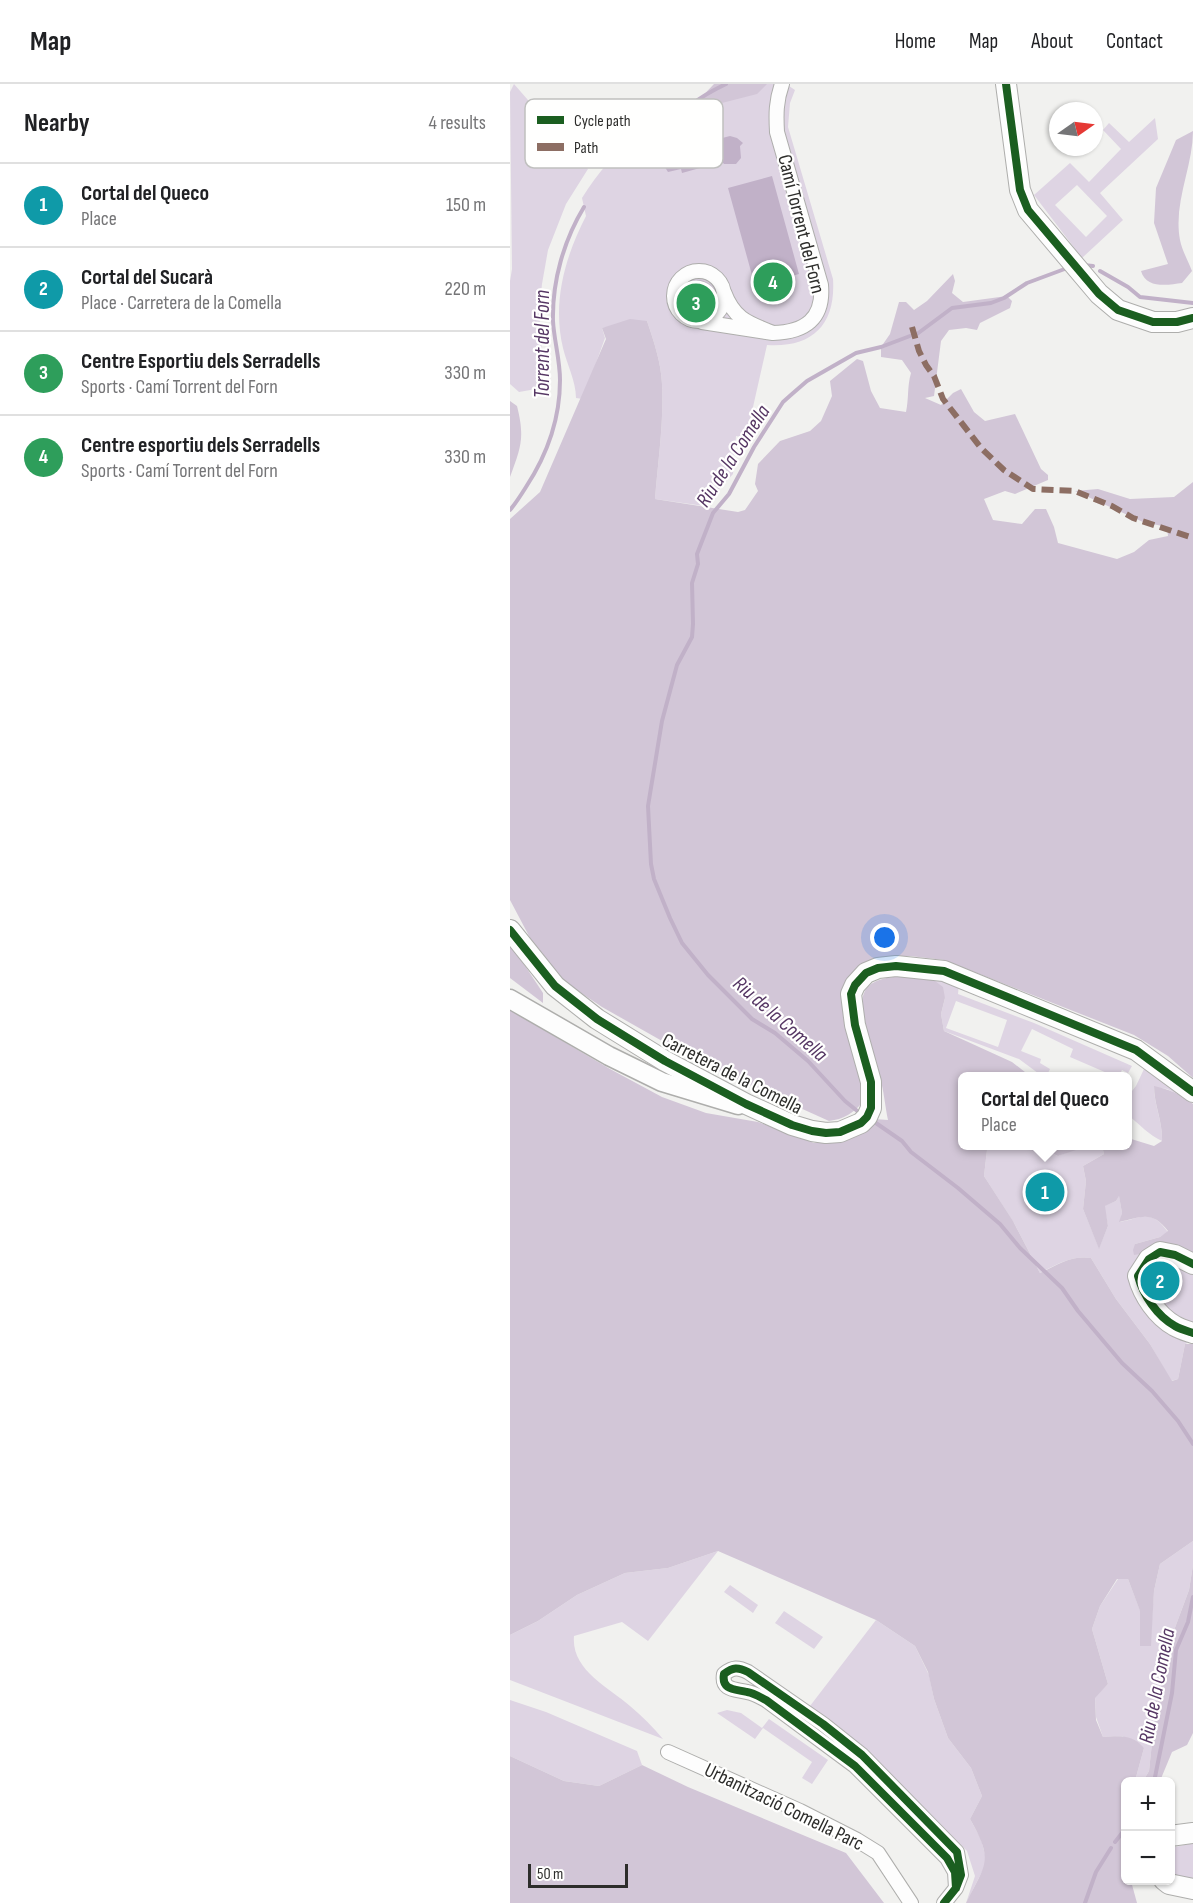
<!DOCTYPE html>
<html lang="en">
<head>
<meta charset="utf-8">
<style>
	:root { --surface:#fff; --page:#f6f6f6; --text:#202124; --muted:#757577; --line:#e0e0e0; --accent:#ea580c }
	body { margin:0; font-family:"Sofia Sans Condensed",sans-serif; background:var(--page); color:var(--text) }
	.controls { position:absolute; right:18px; bottom:18px; display:grid; overflow:hidden; border-radius:9px; box-shadow:0 2px 4px #0004 }
	.controls button { width:54px; height:54px; display:grid; place-items:center; padding:0; border:0; border-bottom:2px solid var(--line); background:var(--surface); color:var(--text); font:30px sans-serif }
	.compass { position:absolute; left:539px; top:18px; width:54px; height:54px; border-radius:50%; background:var(--surface); box-shadow:0 2px 4px #0004; rotate:76deg }
	.scale { position:absolute; left:18px; bottom:15px; width:100px; box-sizing:border-box; padding-left:6px; border:3px solid #2d2d2b; border-top:0; font-size:16px; line-height:21px; white-space:nowrap; color:#2d2d2b; -webkit-text-stroke:4px #fffffe; paint-order:stroke }
	.you { position:absolute; left:375px; top:854px; width:21px; height:21px; margin:-15px; border:4px solid #fff; border-radius:50%; background:#1a73e8; box-shadow:0 0 0 9px #1a73e833 }
	.badge { display:grid; place-items:center; width:39px; height:39px; border-radius:50%; background:var(--accent); color:#fff; font-size:20px; font-weight:700 }
	.pin { position:absolute; translate:-50% -50%; border:3px solid #fff; box-shadow:0 2px 6px #0006 }
	.popup { position:absolute; left:448px; top:988px; width:174px; height:78px; box-sizing:border-box; display:grid; place-content:center; border-radius:9px; background:var(--surface); filter:drop-shadow(0 2px 4px #0005); font-size:20px; white-space:nowrap; color:var(--muted) }
	.popup b { font-size:22px; color:var(--text) }
	.popup::after { content:''; position:absolute; left:50%; top:100%; margin-left:-12px; border:12px solid transparent; border-top-color:var(--surface) }
	.list { margin:0; padding:0; list-style:none }
	h2 { display:flex; justify-content:space-between; align-items:center; height:78px; margin:0; padding:0 24px; font-size:26px }
	h2 small { font-size:20px; font-weight:400; color:var(--muted) }
	.list li { display:grid; grid-template-columns:39px 1fr auto; gap:18px; align-items:center; box-sizing:border-box; height:84px; padding:0 24px; border-top:2px solid var(--line) }
	.list b { display:block; font-size:22px; white-space:nowrap }
	.list p { margin:0; font-size:20px; white-space:nowrap; color:var(--muted) }
	.list em { font-size:20px; font-style:normal; color:var(--muted) }
	.map { position:relative; flex:none; width:683px; height:1819px; overflow:hidden }
	header { display:flex; align-items:center; gap:36px; box-sizing:border-box; height:84px; padding:0 30px; background:var(--surface); border-bottom:2px solid var(--line) }
	header strong { font-size:28px }
	nav { display:flex; gap:33px; margin-inline-start:auto; font-size:21px }
	main { display:flex }
	aside { flex:1; background:var(--surface) }
	.map>svg:first-child { display:block }
	.green { fill:#ded4e3; fill-rule:evenodd }
	.forest { fill:#d2c6d7 }
	.water { fill:#c1b1c8 }
	.lines { fill:none; stroke-linecap:round; stroke-linejoin:round }
	.stream { stroke:#c1b1c8; stroke-width:4 }
	.minor-casing { stroke:#aeaeac; stroke-width:16 }
	.tertiary-casing { stroke:#aeaeac; stroke-width:21 }
	.secondary-casing { stroke:#aeaeac; stroke-width:22 }
	.minor { stroke:#fdfdfd; stroke-width:14 }
	.tertiary { stroke:#fdfdfd; stroke-width:18 }
	.secondary { stroke:#fdfdfd; stroke-width:20 }
	.quiet { stroke:#8d6e63; stroke-width:6; stroke-dasharray:12 6; stroke-linecap:butt }
	.cycleway-casing { stroke:#fffffe; stroke-width:11 }
	.cycleway { stroke:#1b5e20; stroke-width:8 }
	.labels { text-anchor:middle; dominant-baseline:central; stroke-width:4.5; stroke-linejoin:round; paint-order:stroke }
	.street-label { font-size:20px; fill:#2d2d2b; stroke:#fffffe }
	.water-label { font-size:21px; font-style:italic; fill:#563764; stroke:#fffffe }
	.key { fill:#fffffe; stroke:#c0c0bf; stroke-width:1.5 }
	.key-label { font-size:16px; fill:#2d2d2b }
</style>
</head>
<body>
<header>
<strong>Map</strong>
<nav><a>Home</a><a>Map</a><a>About</a><a>Contact</a></nav>
</header>
<main>
<aside>
<h2>Nearby<small>4 results</small></h2>
<ul class="list">
<li><span class="badge" style="background:#0f9aa8">1</span><div><b>Cortal del Queco</b><p>Place</p></div><em>150 m</em></li>
<li><span class="badge" style="background:#0f9aa8">2</span><div><b>Cortal del Sucarà</b><p>Place · Carretera de la Comella</p></div><em>220 m</em></li>
<li><span class="badge" style="background:#2e9e5b">3</span><div><b>Centre Esportiu dels Serradells</b><p>Sports · Camí Torrent del Forn</p></div><em>330 m</em></li>
<li><span class="badge" style="background:#2e9e5b">4</span><div><b>Centre esportiu dels Serradells</b><p>Sports · Camí Torrent del Forn</p></div><em>330 m</em></li>
</ul>
</aside>
<div class="map">
<svg width="683" height="1819" viewBox="0 0 683 1819">
	<rect width="100%" height="100%" fill="#f1f1ef"/>
	<path class="green" d="M 4,0 L 78,85 L 56,120 L 38,166 L 32,200 L 29,228 L 33,276 L 26,305 L 9,308 L 0,300 L 0,197 L 2,185 L 0,8 Z
		M 243,0 L 276,0 L 285,6 L 280,19 L 278,43 L 323,195 C 326,241 302,264 257,261 L 236,354 L 226,352 L 223,390 L 194,422 L 145,415 C 148,377 154,338 152,300 C 151,278 144,258 137,237 L 92,244 L 95,254 L 73,315 L 66,314 C 66,297 57,281 53,264 C 42,218 55,173 76,132 L 72,114 C 87,90 107,66 130,48 L 146,53 L 213,13 Z
		M 645,34 L 648,55 L 590,109 L 613,136 L 572,174 L 524,111 L 560,79 L 579,98 L 611,65 L 593,46 L 599,39 L 619,58 ZM 567,101 L 597,132 L 576,153 L 545,121 Z
		M 421,894 L 449,900 L 448,910 L 524,939 L 622,982 L 618,989 L 612,986 L 609,992 L 604,992 L 560,973 L 563,965 L 522,945 L 511,967 L 531,975 L 530,979 L 540,985 L 538,989 L 545,992 L 532,992 L 509,975 L 434,947 L 431,930 L 435,914 ZM 446,917 L 497,936 L 488,963 L 436,944 Z
		M 634,985 L 644,989 L 676,1014 L 657,1005 L 644,1003 C 644,1021 653,1039 652,1057 C 639,1051 629,1040 618,1031 L 618,1012 L 626,1002 Z
		M 481,1062 L 527,1062 L 548,1072 L 574,1062 L 592,1062 L 594,1070 L 573,1082 L 576,1097 L 573,1125 L 589,1164 L 598,1142 L 594,1122 L 606,1117 L 609,1111 L 612,1129 L 610,1138 C 634,1133 641,1125 658,1148 L 650,1153 L 625,1160 L 636,1169 L 622,1191 L 680,1258 L 675,1260 L 668,1295 L 661,1297 L 640,1260 L 606,1215 L 581,1174 C 562,1171 547,1180 530,1189 L 504,1139 L 474,1092 L 477,1066 Z
		M 649,1177 L 660,1179 L 683,1191 L 683,1239 L 654,1225 L 636,1195 Z
		M 683,1457 L 683,1481 L 679,1506 L 663,1549 L 660,1576 L 647,1612 L 639,1687 L 633,1697 L 625,1697 L 634,1664 L 612,1652 L 593,1653 L 586,1633 L 585,1613 L 598,1600 L 582,1545 L 590,1522 L 608,1495 L 618,1495 L 631,1529 L 630,1562 L 640,1562 L 644,1507 L 650,1480 Z
		M 208,1467 L 138,1557 L 112,1538 L 64,1552 C 61,1586 98,1603 120,1622 C 132,1632 143,1643 153,1655 L 0,1596 L 0,1551 L 28,1537 L 67,1511 L 115,1489 L 158,1484 Z
		M 220,1501 L 248,1521 L 243,1529 L 214,1508 Z
		M 274,1527 L 313,1553 L 304,1565 L 265,1539 Z
		M 366,1536 L 405,1562 L 419,1591 L 424,1615 L 438,1654 L 461,1684 L 472,1712 L 460,1735 L 471,1755 L 477,1778 L 456,1819 L 465,1792 L 457,1767 L 361,1670 L 300,1622 Z
		M 0,1616 L 36,1628 L 127,1667 L 132,1681 L 89,1702 L 54,1697 L 0,1672 Z
		M 217,1626 L 231,1629 L 252,1644 L 259,1635 L 318,1676 L 302,1700 L 292,1694 L 302,1678 L 253,1644 L 245,1655 L 207,1629 Z
		M 683,1759 L 683,1799 L 667,1795 L 661,1790 L 661,1764 Z"/>
	<path class="forest" d="M 204,0 L 257,0 L 247,10 L 208,20 L 182,23 Z
		M 196,24 L 207,31 L 210,40 L 200,43 L 188,50 L 145,64 L 143,58 C 159,42 175,31 196,24 Z
		M 683,47 C 683,83 663,119 670,156 C 672,166 678,177 682,187 L 672,199 C 658,201 636,205 631,187 L 658,180 L 644,139 L 646,104 L 666,56 Z
		M 443,190 L 445,197 L 442,209 L 453,218 L 497,212 L 502,217 L 500,224 L 470,239 L 467,246 L 456,244 L 439,246 L 431,257 L 424,312 L 415,314 L 431,321 L 443,309 L 451,305 L 464,328 L 475,337 L 505,330 L 531,385 L 538,391 L 538,396 L 505,410 L 495,407 L 474,415 L 483,436 L 512,440 L 525,425 L 536,425 L 544,443 L 548,459 L 607,475 L 624,468 L 639,456 L 658,452 L 657,443 L 633,438 L 565,407 L 588,405 L 620,415 L 664,413 L 683,398 L 683,994 L 658,972 L 624,951 L 434,876 L 400,872 L 366,875 L 345,887 L 353,1018 C 342,1030 334,1035 319,1037 L 191,979 L 92,923 L 37,886 L 0,816 L 0,435 L 30,408 L 96,255 L 92,244 L 120,235 L 137,237 C 144,258 151,278 152,300 C 154,338 148,377 145,415 L 228,428 L 235,426 L 248,407 L 245,400 L 248,380 L 270,357 L 300,347 L 311,337 L 322,312 L 320,297 L 347,275 L 353,277 L 361,307 L 370,324 L 396,328 C 399,314 397,303 401,289 L 392,276 L 371,273 L 371,263 L 380,250 L 389,218 L 396,218 L 404,226 L 417,217 Z
		M172 212a16 16 0 1 1 32 0a16 16 0 1 1-32 0Z
		M 0,317 L 7,322 C 15,354 11,363 0,393 Z
		M 0,859 L 33,909 L 33,919 L 0,894 Z
		M 406,891 L 421,894 L 433,903 L 435,914 L 431,930 L 434,947 L 502,978 L 520,992 L 452,992 L 452,1062 L 481,1062 L 477,1066 L 474,1092 L 503,1137 L 530,1189 C 547,1181 561,1171 581,1174 L 606,1215 L 640,1260 L 662,1297 L 668,1295 L 675,1260 L 683,1260 L 683,1457 L 650,1480 L 644,1507 L 641,1562 L 630,1562 L 630,1527 L 618,1495 L 607,1495 L 590,1522 L 582,1545 L 598,1600 L 585,1614 L 586,1636 L 593,1653 C 610,1652 622,1650 634,1664 L 625,1697 L 616,1698 L 616,1796 L 621,1797 L 627,1819 L 456,1819 C 476,1779 484,1777 460,1735 L 472,1712 L 461,1684 L 438,1654 L 424,1615 L 418,1588 L 405,1562 L 366,1536 L 208,1467 L 158,1484 L 115,1489 L 67,1511 L 28,1537 L 0,1551 L 0,926 L 100,985 L 152,1013 L 196,1029 L 248,1038 L 304,1059 L 349,1049 L 364,1035 L 378,1036 C 375,1022 374,1007 370,994 C 365,973 342,921 357,904 C 368,891 391,893 406,891 Z
		M 644,1002 C 658,1005 672,1010 683,1020 L 683,1173 L 636,1169 L 624,1171 L 623,1166 L 625,1160 L 650,1153 L 658,1147 C 642,1126 632,1133 609,1138 L 612,1129 L 609,1112 L 606,1117 L 595,1122 L 598,1142 L 589,1165 L 573,1125 L 576,1097 L 573,1082 L 594,1070 L 592,1062 L 618,1062 L 618,1054 L 644,1062 L 652,1057 C 653,1038 644,1021 644,1002 Z
		M 527,1062 L 578,1062 L 548,1072 Z
		M 683,1481 L 683,1649 L 677,1661 L 662,1668 L 650,1697 L 633,1697 L 639,1687 L 647,1612 L 660,1576 L 663,1549 L 679,1506 Z
		M 0,1672 L 54,1697 L 89,1702 L 132,1681 L 178,1703 L 336,1769 L 374,1819 L 0,1819 Z"/>
	<path class="water" d="M 220,52 L 227,54 L 233,59 L 230,62 L 231,74 L 226,80 L 214,80 L 209,74 L 192,78 L 190,66 L 193,59 Z
		M 184,59 L 190,84 L 172,89 L 171,85 L 158,88 L 151,77 L 154,69 Z
		M 262,92 L 289,190 L 245,202 L 218,104 Z"/>
	<g class="lines">
		<path class="stream" d="M 142,51 C 165,32 188,13 216,0
			M 573,181 L 583,182
			M 590,187 L 618,203 L 630,213 L 683,219
			M 407,250 L 442,224 L 481,219 L 494,214 L 517,199 L 560,183
			M 0,426 C 6,419 11,411 16,403 C 37,371 50,335 50,296 C 50,276 44,256 43,237 C 42,197 54,156 74,123
			M 351,1030 L 335,1017 L 298,977 L 265,949 L 242,935 L 198,891 L 172,859 L 160,834 L 144,795 L 141,780 L 138,722 L 152,637 L 167,581 L 182,553 L 183,540 L 182,499 L 188,480 L 187,470 L 203,429 L 219,410 L 244,363 L 273,318 L 282,310 L 297,297 L 346,269 L 371,263 L 400,252
			M 363,1037 L 392,1057 L 401,1068 L 448,1104 L 490,1140 L 510,1164 L 552,1204 L 568,1227 L 612,1279 L 642,1307 L 668,1337 L 683,1360
			M 644,1698 L 662,1609 L 666,1566 L 678,1538 L 683,1513
			M 605,1758 L 616,1744
			M 575,1819 L 586,1788 L 601,1764"/>
		<g class="minor-casing">
			<path id="minor" d="M164 212a25 25 0 1 1 50 0a25 25 0 1 1-50 0Z
				M 192,238 L 263,249 C 238,239 224,235 214,208
				M 263,249 C 295,248 314,235 311,201 L 267,48 C 266,30 266,17 272,0
				M 158,1668 L 290,1727 L 347,1756 L 368,1769 L 401,1819
				M 434,1819 L 446,1804 L 451,1791 L 447,1768 L 352,1671 L 313,1640 L 238,1588 C 228,1583 223,1583 214,1590 C 211,1607 226,1605 237,1608 C 244,1609 250,1613 256,1616 L 345,1682 L 437,1774 L 445,1788 L 446,1804"/>
		</g>
		<g class="tertiary-casing">
			<path id="tertiary" d="M 0,915 L 99,972 L 152,998 L 228,1021"/>
		</g>
		<g class="secondary-casing">
			<path id="secondary" d="M 496,0 L 510,106 L 518,126 L 589,210 L 608,226 L 643,238 L 667,238 L 683,234
				M 0,846 L 45,902 L 87,935 L 155,977 L 236,1020 L 282,1041 L 302,1047 L 316,1049 L 330,1048 L 351,1039 L 357,1033 L 361,1024 L 361,998 L 345,941 L 341,910 L 345,901 L 356,889 L 368,884 L 386,882 L 434,887 L 626,966 L 683,1008
				M 683,1180 L 665,1171 L 650,1168 L 639,1175 L 628,1192 C 633,1211 647,1232 665,1242 C 670,1245 677,1247 683,1249
				M 660,1752 L 683,1749
				M 654,1796 L 659,1800 L 683,1805"/>
		</g>
		<use href="#minor" class="minor"/>
		<use href="#tertiary" class="tertiary"/>
		<use href="#secondary" class="secondary"/>
		<path class="quiet" d="M 402,243 L 409,267 L 416,281 L 424,292 L 433,315 L 471,364 L 494,386 L 523,405 L 565,407 L 602,422 L 623,434 L 683,454"/>
		<g class="cycleway-casing">
			<path id="cycleway" d="M 496,0 L 510,106 L 518,126 L 589,210 L 608,226 L 643,238 L 667,238 L 683,234
				M 0,846 L 45,902 L 87,935 L 155,977 L 236,1020 L 282,1041 L 302,1047 L 316,1049 L 330,1048 L 351,1039 L 357,1033 L 361,1024 L 361,998 L 345,941 L 341,910 L 345,901 L 356,889 L 368,884 L 386,882 L 434,887 L 626,966 L 683,1008
				M 683,1180 L 665,1171 L 650,1168 L 639,1175 L 628,1192 C 633,1211 647,1232 665,1242 C 670,1245 677,1247 683,1249
				M 434,1819 L 446,1804 L 451,1791 L 447,1768 L 352,1671 L 313,1640 L 238,1588 C 228,1583 223,1583 214,1590 C 211,1607 226,1605 237,1608 C 244,1609 250,1613 256,1616 L 345,1682 L 437,1774 L 445,1788 L 446,1804"/>
		</g>
		<use href="#cycleway" class="cycleway"/>
	</g>
	<g class="labels">
		<g class="street-label">
			<text transform="translate(291 140) rotate(76)">Camí Torrent del Forn</text>
			<text transform="translate(222 990) rotate(27)">Carretera de la Comella</text>
			<text transform="translate(274 1723) rotate(26)">Urbanització Comella Parc</text>
		</g>
		<g class="water-label">
			<text transform="translate(32 260) rotate(-90)">Torrent del Forn</text>
			<text transform="translate(223 372) rotate(-57)">Riu de la Comella</text>
			<text transform="translate(270 935) rotate(41)">Riu de la Comella</text>
			<text transform="translate(647 1602) rotate(-79)">Riu de la Comella</text>
		</g>
	</g>
	<rect x="15" y="15" width="198" height="69" rx="9" class="key"/>
	<rect x="27" y="32" width="27" height="8" fill="#1b5e20"/>
	<rect x="27" y="59" width="27" height="8" fill="#8d6e63"/>
	<g class="key-label">
		<text x="64" y="42">Cycle path</text>
		<text x="64" y="69">Path</text>
	</g>
</svg>
<div class="controls">
<button>+</button>
<button>−</button>
</div>
<svg class="compass" viewBox="-18 -18 36 36"><path d="M0-13l5 13h-10z" fill="#e53935"/><path d="M0 13l5-13h-10z" fill="#757577"/></svg>
<div class="scale">50 m</div>
<div class="you"></div>
<div class="pin badge" style="left:535px;top:1108px;background:#0f9aa8">1</div>
<div class="popup"><b>Cortal del Queco</b>Place</div>
<div class="pin badge" style="left:650px;top:1197px;background:#0f9aa8">2</div>
<div class="pin badge" style="left:186px;top:219px;background:#2e9e5b">3</div>
<div class="pin badge" style="left:263px;top:198px;background:#2e9e5b">4</div>
</div>
</main>
</body>
</html>
